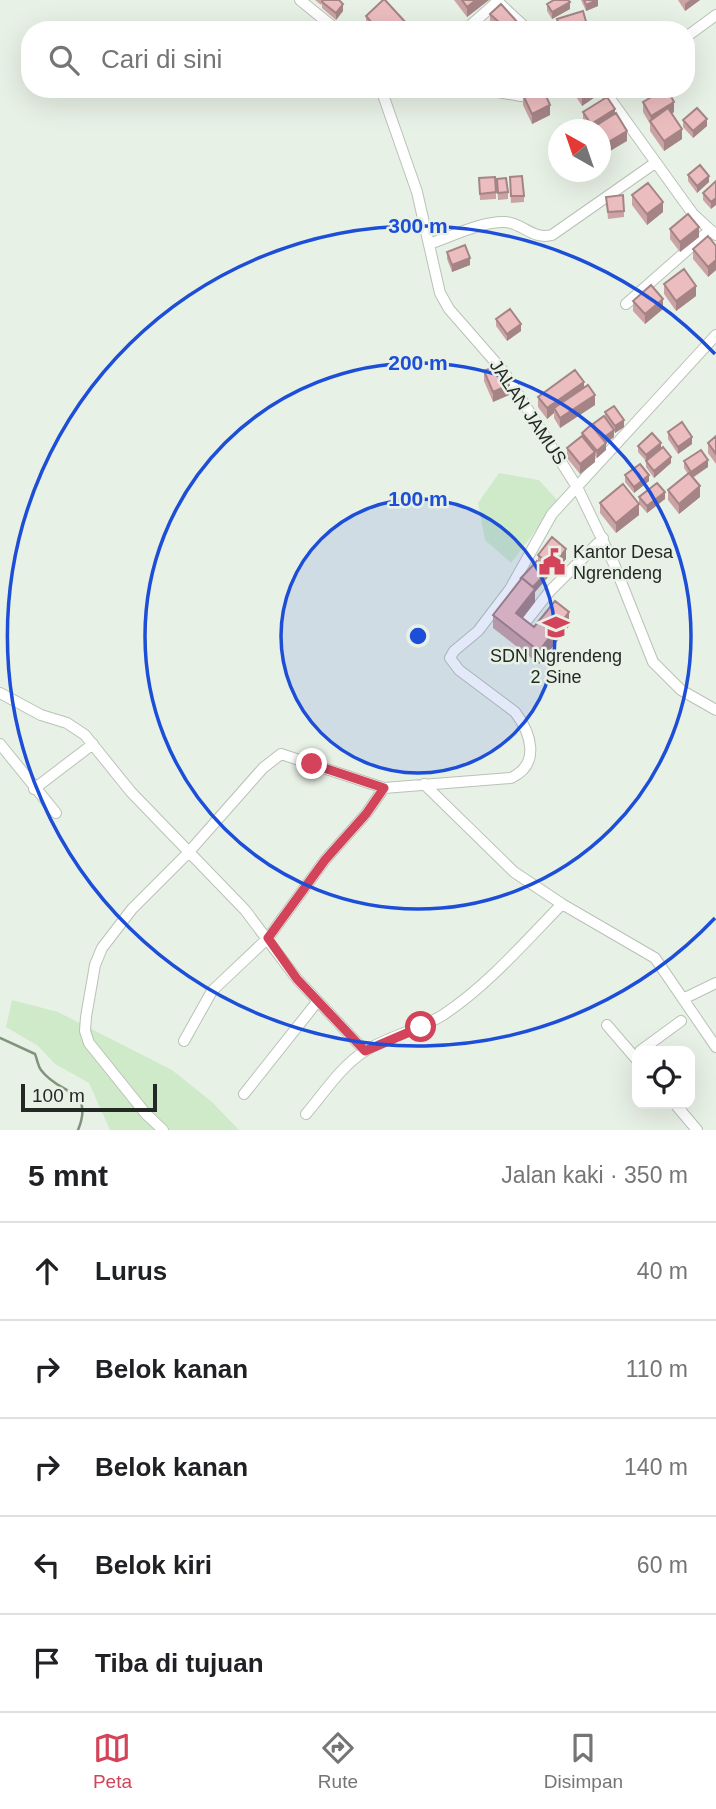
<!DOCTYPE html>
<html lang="id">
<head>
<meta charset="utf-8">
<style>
	:root { --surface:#fff; --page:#f2f2f2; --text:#202124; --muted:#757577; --line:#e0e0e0; --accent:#d3435a }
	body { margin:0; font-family:Arial,sans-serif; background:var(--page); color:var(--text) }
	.controls { position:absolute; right:21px; bottom:21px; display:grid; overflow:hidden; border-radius:14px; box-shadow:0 7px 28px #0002 }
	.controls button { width:63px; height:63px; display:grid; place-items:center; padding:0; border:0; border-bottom:2px solid var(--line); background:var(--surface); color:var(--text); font:35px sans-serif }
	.compass { position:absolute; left:548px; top:119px; width:63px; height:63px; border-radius:50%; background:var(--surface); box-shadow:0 7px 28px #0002; rotate:320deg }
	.scale { position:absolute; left:21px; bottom:18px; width:136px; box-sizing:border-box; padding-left:7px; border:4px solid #252925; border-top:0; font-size:19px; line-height:24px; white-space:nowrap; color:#252925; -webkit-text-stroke:5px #e8f1e6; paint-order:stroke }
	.stop { position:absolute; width:21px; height:21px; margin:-16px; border:5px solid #d3435a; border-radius:50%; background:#fff }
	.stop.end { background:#d3435a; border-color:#fff; box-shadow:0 2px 7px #0008 }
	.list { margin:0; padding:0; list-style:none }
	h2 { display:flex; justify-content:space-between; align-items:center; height:91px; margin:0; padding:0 28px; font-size:30px }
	h2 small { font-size:23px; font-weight:400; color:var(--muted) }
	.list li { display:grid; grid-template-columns:46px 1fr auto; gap:21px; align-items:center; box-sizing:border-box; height:98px; padding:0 28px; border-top:2px solid var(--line) }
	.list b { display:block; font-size:26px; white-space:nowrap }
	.list em { font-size:23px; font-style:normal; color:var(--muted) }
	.icon { flex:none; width:38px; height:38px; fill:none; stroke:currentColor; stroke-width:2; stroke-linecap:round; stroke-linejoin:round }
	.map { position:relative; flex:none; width:716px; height:1130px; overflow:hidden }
	.search { position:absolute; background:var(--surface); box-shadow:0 7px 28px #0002; left:21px; right:21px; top:21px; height:77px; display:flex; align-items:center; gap:18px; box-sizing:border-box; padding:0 24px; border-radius:28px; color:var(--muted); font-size:26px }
	.sheet { height:581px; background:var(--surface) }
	nav { display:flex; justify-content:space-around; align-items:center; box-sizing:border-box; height:98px; border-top:2px solid var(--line); background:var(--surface); font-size:19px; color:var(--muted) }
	nav a { display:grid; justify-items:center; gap:4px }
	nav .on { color:var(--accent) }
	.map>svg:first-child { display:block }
	.green { fill:#cfeac9 }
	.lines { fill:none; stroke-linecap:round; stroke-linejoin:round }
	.stream { stroke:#80947c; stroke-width:2.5 }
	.minor-casing { stroke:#b9c2b7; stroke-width:12 }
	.minor { stroke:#fff; stroke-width:10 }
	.wall { fill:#cba3a4 }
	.shaded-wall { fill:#a58486 }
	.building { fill:#ecbdbf; stroke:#a58486; stroke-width:2 }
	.route { stroke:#d3435a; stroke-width:9 }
	.ring { fill:none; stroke:#1d4ed8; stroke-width:3.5 }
	.labels { text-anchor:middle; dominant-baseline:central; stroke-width:5; stroke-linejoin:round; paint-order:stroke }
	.street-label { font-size:18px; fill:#252925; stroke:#e8f1e6 }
	.poi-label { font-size:18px; fill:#252925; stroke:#e8f1e6; text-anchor:start }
	.centre { fill:#1d4ed8; stroke:#e8f1e6; stroke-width:3.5 }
	.ring-label { font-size:21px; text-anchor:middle; font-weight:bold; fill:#1d4ed8; stroke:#e8f1e6; stroke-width:5; stroke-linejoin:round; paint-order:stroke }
</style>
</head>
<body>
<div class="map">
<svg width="716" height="1130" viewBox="0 0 716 1130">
	<rect width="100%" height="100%" fill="#e8f1e6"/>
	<path class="green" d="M 499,473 L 539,480 L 558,501 L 511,563 L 485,540 L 478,503 Z
		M 12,1000 L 58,1012 L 172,1070 L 212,1102 L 239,1130 L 110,1130 L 89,1083 L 55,1064 L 38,1046 L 6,1027 Z"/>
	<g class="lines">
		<path class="stream" d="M 0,1038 L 35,1054 C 37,1059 38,1066 41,1070 C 60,1096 95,1088 78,1130"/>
		<g class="minor-casing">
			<path id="minor" d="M 300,0 L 337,30
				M 496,0 L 528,30
				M 465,30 L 497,2
				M 686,37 L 716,15
				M 381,89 L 417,192 L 440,293 L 449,309 L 504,372 L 577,487 L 614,564 L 653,662 L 681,690 L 716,710
				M 480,89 L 521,96 L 547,89
				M 603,89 L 693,214 L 716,235
				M 429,244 C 451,237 481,221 505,222 C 523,223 532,240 552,235 L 655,163
				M 626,304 L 710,230
				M 524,624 L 550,591 L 603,538
				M 0,693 L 41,715 L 67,723 L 85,735 L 131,792 L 245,910 L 297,979 L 365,1051
				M 0,744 L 56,813
				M 424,784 L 514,872 L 562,904 L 655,958 L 716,1047
				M 34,789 L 93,744
				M 685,998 L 716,983
				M 607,1025 L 637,1060
				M 184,1041 L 212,991 L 268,938 L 325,860 L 366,814 L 384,788
				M 640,1051 L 681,1021
				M 244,1094 L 317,1002
				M 675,1104 L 697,1130
				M 306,1114 C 324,1093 341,1066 365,1051 C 389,1036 419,1030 443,1015 C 488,985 525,942 562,904
				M 163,1130 L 146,1114 L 89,1043 L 85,1031 L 86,1017 L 95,965 L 102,948 L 132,909 L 188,853 L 263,768 L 281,754 L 384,788 L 511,778 C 541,764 531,733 515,712 L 459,670 L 450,658 L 454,651 L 478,631 L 510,589 L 552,514 L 716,335"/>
		</g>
		<use href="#minor" class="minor"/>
	</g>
	<path class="wall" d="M 315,0 L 339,0 L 343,11 L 336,20 L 322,8 L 322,3 L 321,5 Z
		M 454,0 L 489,0 L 467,17 Z
		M 581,0 L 598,0 L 598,6 L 586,11 Z
		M 678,0 L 700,0 L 685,11 Z
		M 547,4 L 570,9 L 552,19 L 547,11 Z
		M 490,14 L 519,30 L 496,30 L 490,24 Z
		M 366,16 L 408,30 L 369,30 L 366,26 Z
		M 571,89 L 598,89 L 598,95 L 582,106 Z
		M 523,95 L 550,115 L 532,124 L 523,105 Z
		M 643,102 L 674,112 L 672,114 L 682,139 L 664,151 L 650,131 L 650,124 L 643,112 Z
		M 583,112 L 615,114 L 627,141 L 600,130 L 588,130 L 583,122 Z
		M 683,120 L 707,126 L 693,138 L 683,127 Z
		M 688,175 L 709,182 L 697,193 L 688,181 Z
		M 479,178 L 496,192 L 496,199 L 480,200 Z
		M 497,179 L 508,192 L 508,199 L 498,200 Z
		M 716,181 L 711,209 L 703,200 L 703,193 Z
		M 510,184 L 524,196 L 524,202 L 511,203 Z
		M 632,195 L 663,212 L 647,225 L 632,205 Z
		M 606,197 L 624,211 L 624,217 L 608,219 Z
		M 670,229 L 699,237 L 680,252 L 670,239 Z
		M 716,246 L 716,270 L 708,277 L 693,259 L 693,249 Z
		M 447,252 L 470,265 L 452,272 L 447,259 Z
		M 664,284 L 696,296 L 676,311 L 664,294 Z
		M 633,301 L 663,309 L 645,324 L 633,311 Z
		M 496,319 L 521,331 L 507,341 L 496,326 Z
		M 484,371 L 509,395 L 493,402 L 484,381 Z
		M 584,388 L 595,405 L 560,428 L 554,418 L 554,413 L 547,419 L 538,407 L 538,397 Z
		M 605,412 L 624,427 L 615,433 L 614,431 L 614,437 L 606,443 L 606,450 L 597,458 L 595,456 L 595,462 L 580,474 L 567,458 L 567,448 L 582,436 L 582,433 L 593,427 L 593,424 L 605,418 Z
		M 668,432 L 692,444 L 678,454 L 668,439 Z
		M 716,436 L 716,464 L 708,453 L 708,443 Z
		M 638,446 L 661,448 L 671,463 L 654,478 L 646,467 L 646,461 L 638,452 Z
		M 684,461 L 708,467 L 693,478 L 700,497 L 679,514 L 668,500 L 668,490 L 688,474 L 684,468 Z
		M 625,475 L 649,481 L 634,493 L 625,482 Z
		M 639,497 L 665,499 L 647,513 L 639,504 Z
		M 600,503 L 639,515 L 616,533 L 600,513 Z
		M 538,555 L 566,559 L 552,577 L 548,574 L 548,577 L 535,592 L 535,602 L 522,618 L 534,627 L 569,626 L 539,664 L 493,628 L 493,615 L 538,561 Z"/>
	<path class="shaded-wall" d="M 476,0 L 489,0 L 467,17 L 467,7 Z
		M 597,0 L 598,0 L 598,6 L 586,11 L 586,5 Z
		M 690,0 L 700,0 L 685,11 L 685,4 Z
		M 570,2 L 570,9 L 552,19 L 552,12 Z
		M 343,4 L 343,11 L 336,20 L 336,13 Z
		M 587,25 L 587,30 L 572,30 Z
		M 592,89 L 598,89 L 598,95 L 582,106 L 582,96 Z
		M 625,89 L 636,89 L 625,93 Z
		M 674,102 L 674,112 L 653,125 L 651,122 L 651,116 Z
		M 550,105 L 550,115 L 532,124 L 532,114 Z
		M 615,109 L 615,119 L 591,130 L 591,124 Z
		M 707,119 L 707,126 L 693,138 L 693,131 Z
		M 682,129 L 682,139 L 664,151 L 664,141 Z
		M 627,131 L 627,141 L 600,157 L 600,147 Z
		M 709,176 L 709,182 L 697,193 L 697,186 Z
		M 716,198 L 716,205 L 711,209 L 711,202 Z
		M 663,202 L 663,212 L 647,225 L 647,214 Z
		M 699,227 L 699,237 L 680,252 L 680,242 Z
		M 470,258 L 470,265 L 452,272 L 452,265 Z
		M 716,260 L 716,270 L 708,277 L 708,267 Z
		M 696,286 L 696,296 L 676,311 L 676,301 Z
		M 663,299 L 663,309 L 645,324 L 645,314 Z
		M 521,324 L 521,331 L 507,341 L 507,334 Z
		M 584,382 L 584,392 L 554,408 L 554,413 L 547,419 L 547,408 Z
		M 509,385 L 509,395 L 493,402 L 493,392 Z
		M 595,395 L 595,405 L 560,428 L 560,418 Z
		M 624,420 L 624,427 L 615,433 L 615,426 Z
		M 614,430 L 614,437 L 603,445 L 603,438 Z
		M 692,437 L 692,444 L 678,454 L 678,447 Z
		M 606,443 L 606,450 L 597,458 L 597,451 Z
		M 661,443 L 661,449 L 646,462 L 646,455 Z
		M 595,452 L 595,462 L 580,474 L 580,464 Z
		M 671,457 L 671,463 L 654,478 L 654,471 Z
		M 708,460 L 708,467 L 691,478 L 691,472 Z
		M 649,475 L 649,481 L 634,493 L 634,487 Z
		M 700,486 L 700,497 L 679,514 L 679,504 Z
		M 665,492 L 665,499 L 647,513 L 647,506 Z
		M 639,504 L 639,515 L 616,533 L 616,523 Z
		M 566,549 L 566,559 L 552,577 L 552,567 Z
		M 548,571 L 548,577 L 535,592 L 535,602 L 516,627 L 516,613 L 531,589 Z
		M 569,612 L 569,626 L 539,664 L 539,651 Z"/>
	<path class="building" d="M 323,0 L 339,0 L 343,4 L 336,13 L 322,2 Z
		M 383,0 L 385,0 L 408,25 L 402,30 L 378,30 L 366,16 Z
		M 462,0 L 476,0 L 467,7 Z
		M 554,0 L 568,0 L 570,2 L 552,12 L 547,4 Z
		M 584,0 L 597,0 L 586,5 Z
		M 501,4 L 519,24 L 513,30 L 496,30 L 502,25 L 490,14 Z
		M 583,11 L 587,25 L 572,30 L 560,30 L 557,19 Z
		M 535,89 L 543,89 L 550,105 L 532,114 L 523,95 Z
		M 578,89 L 592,89 L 582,96 Z
		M 665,89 L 667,89 L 674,102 L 651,116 L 643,102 Z
		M 607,97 L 615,109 L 591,124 L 583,112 Z
		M 668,108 L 682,129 L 664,141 L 650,121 Z
		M 697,108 L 707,119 L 693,131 L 683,120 Z
		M 616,113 L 627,131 L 600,147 L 600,130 L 589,130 Z
		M 700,165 L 709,176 L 697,186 L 688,175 Z
		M 522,176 L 524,196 L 511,196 L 510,177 Z
		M 495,177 L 496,192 L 480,194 L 479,178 Z
		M 506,178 L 508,192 L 498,193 L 497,179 Z
		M 716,181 L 716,198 L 711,202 L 703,193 Z
		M 648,183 L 663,202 L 647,214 L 632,195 Z
		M 623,195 L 624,211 L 608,212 L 606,197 Z
		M 688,214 L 699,227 L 680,242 L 670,229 Z
		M 708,236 L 716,246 L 716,260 L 708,267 L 693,249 Z
		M 465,245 L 470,258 L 452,265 L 447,252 Z
		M 684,269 L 696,286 L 676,301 L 664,284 Z
		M 651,285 L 663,299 L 645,314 L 633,301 Z
		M 510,309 L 521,324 L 507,334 L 496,319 Z
		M 500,364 L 509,385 L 493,392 L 484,371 Z
		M 575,370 L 584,382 L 547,408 L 538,397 Z
		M 588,385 L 595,395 L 560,418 L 554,408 Z
		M 614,406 L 624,420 L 615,426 L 605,412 Z
		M 604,416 L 614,430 L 603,438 L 593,424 Z
		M 682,422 L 692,437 L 678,447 L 668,432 Z
		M 591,425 L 606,443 L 597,451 L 582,433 Z
		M 652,433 L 661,443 L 646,455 L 638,446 Z
		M 582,436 L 595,452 L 580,464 L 567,448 Z
		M 716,436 L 716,454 L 708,443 Z
		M 663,447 L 671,457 L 654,471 L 646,461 Z
		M 701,450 L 708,460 L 691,472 L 684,461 Z
		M 640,464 L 649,475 L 634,487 L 625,475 Z
		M 689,473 L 700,486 L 679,504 L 668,490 Z
		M 657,483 L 665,492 L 647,506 L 639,497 Z
		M 623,484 L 639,504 L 616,523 L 600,503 Z
		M 552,537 L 566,549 L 552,567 L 538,555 Z
		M 537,561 L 548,571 L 533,587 L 522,578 L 520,579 Z
		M 522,578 L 535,589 L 516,613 L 534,627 L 555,601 L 569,612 L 539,651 L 493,615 Z"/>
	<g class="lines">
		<path class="route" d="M 312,764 L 384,788 L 366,814 L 325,860 L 268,938 L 297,979 L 365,1051 L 421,1027"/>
	</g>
	<circle cx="418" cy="636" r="137" fill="#1d4ed8" fill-opacity=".12"/>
	<g class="ring">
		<circle cx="418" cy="636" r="137"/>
		<circle cx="418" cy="636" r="273"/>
		<path d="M715 918A410 410 0 1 1 715 354"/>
	</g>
	<defs>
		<g id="civic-bare" transform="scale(2.1)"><path d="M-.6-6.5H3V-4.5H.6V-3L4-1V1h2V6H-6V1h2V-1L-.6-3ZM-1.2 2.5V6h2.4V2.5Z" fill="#d3435a" stroke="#e8f1e6" stroke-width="2.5" paint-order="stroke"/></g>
		<g id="school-bare" transform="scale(2.1)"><path d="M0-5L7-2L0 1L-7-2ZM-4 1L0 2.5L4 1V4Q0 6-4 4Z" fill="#d3435a" stroke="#e8f1e6" stroke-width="2.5" paint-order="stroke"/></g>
	</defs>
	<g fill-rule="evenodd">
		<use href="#civic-bare" x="552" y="562"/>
		<use href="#school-bare" x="556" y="627"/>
	</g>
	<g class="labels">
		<g class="street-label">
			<text transform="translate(528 412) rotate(56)">JALAN JAMUS</text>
		</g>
		<g class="poi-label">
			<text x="573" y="552">Kantor Desa<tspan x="573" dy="21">Ngrendeng</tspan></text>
			<text x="556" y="656" text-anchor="middle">SDN Ngrendeng<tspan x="556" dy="21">2 Sine</tspan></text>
		</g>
	</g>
	<circle cx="418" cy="636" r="10" class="centre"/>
	<g class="ring-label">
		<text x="418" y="233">300 m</text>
		<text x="418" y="370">200 m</text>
		<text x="418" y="506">100 m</text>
	</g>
</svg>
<div class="controls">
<button><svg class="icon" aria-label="locate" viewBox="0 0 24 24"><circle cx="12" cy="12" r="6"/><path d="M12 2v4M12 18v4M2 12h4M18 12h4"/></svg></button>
</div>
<svg class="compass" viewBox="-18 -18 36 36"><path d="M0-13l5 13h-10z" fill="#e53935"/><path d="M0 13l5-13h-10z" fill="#757577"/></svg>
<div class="scale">100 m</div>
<div class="stop" style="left:421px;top:1027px"></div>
<div class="stop end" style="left:312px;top:764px"></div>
<div class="search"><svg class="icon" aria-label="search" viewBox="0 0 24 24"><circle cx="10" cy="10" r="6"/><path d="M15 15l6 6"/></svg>Cari di sini</div>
</div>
<section class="sheet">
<h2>5 mnt<small>Jalan kaki · 350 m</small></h2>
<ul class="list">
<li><svg class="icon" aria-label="ahead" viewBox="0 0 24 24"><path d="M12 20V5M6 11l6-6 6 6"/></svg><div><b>Lurus</b></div><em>40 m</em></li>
<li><svg class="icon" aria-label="right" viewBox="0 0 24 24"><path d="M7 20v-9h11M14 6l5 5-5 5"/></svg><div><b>Belok kanan</b></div><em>110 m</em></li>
<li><svg class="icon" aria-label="right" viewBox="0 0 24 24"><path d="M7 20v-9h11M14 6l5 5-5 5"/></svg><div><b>Belok kanan</b></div><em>140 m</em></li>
<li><svg class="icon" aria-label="left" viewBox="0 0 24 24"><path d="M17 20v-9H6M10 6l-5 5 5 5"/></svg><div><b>Belok kiri</b></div><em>60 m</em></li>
<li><svg class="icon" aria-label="arrive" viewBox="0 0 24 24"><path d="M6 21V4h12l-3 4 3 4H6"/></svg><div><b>Tiba di tujuan</b></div></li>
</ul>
</section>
<nav>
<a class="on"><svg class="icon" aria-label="map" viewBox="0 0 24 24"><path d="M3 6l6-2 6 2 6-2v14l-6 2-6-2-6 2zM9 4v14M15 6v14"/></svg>Peta</a>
<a><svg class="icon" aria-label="directions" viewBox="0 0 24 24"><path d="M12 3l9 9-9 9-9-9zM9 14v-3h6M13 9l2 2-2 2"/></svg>Rute</a>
<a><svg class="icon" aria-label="saved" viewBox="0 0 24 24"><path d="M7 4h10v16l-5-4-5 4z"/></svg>Disimpan</a>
</nav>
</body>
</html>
